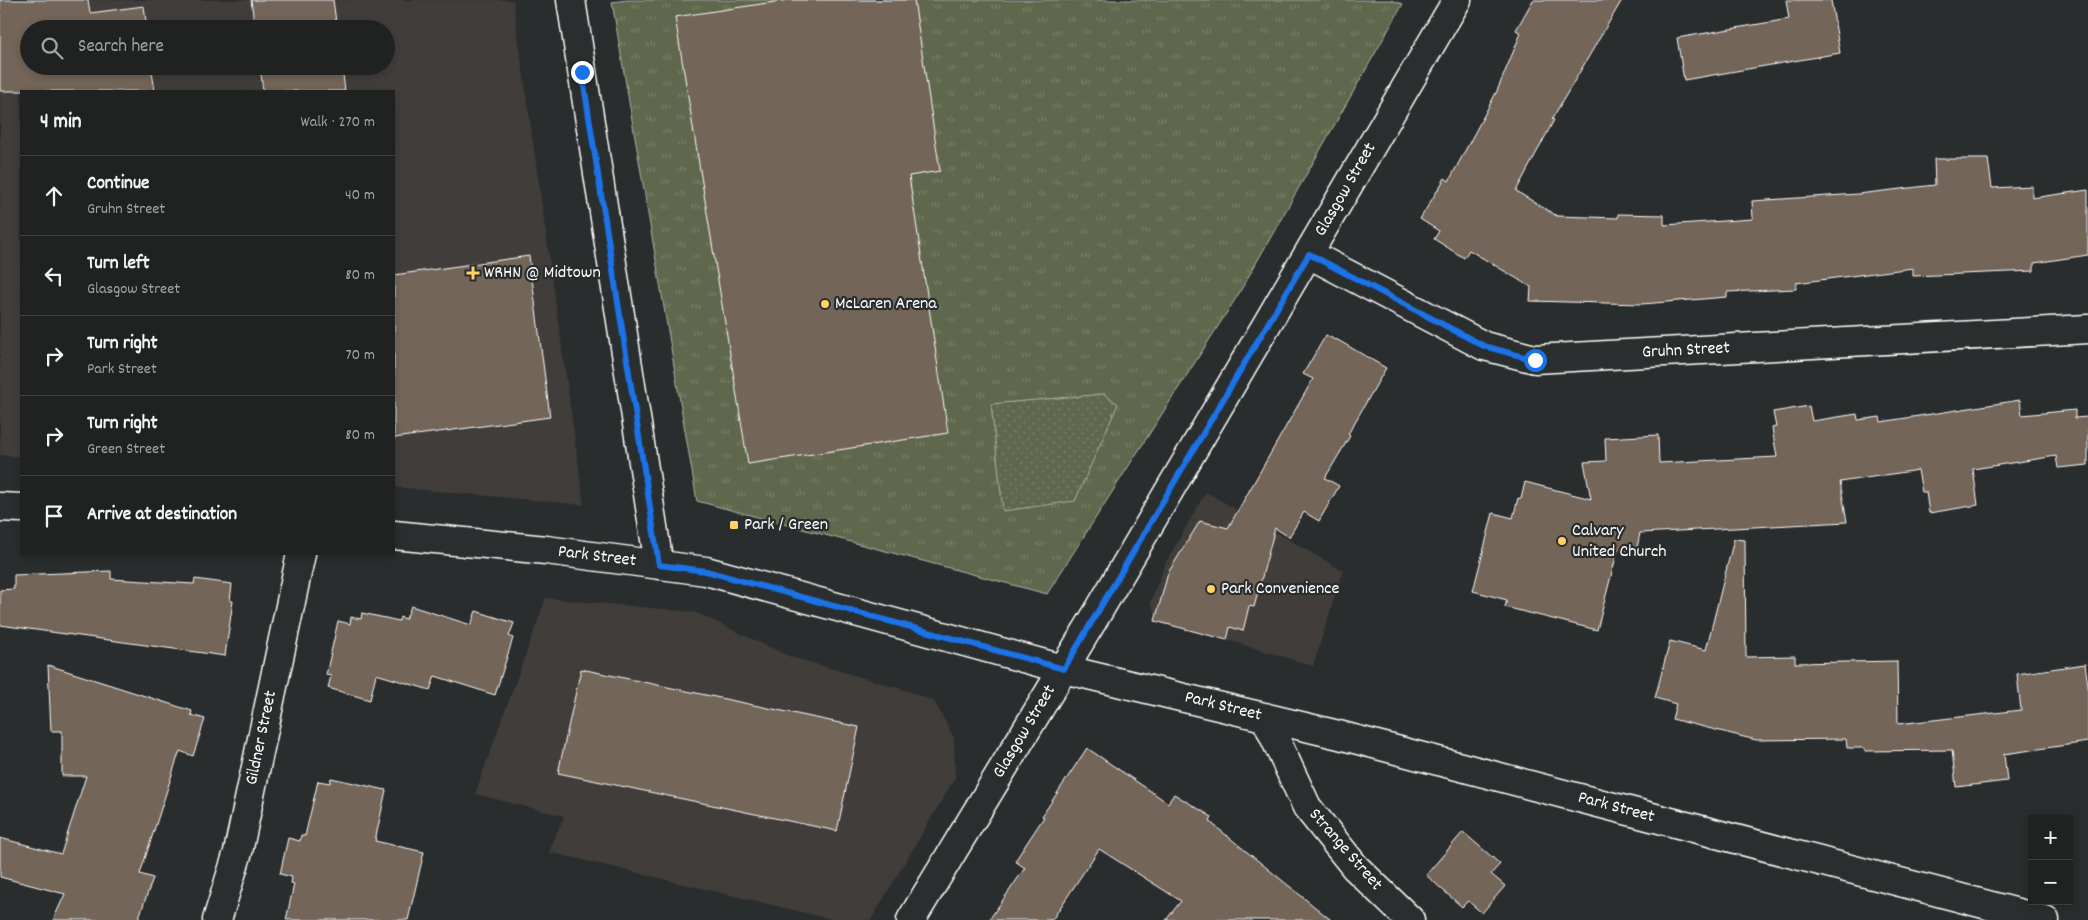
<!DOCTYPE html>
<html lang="en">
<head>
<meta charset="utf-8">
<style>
	:root { --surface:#202222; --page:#2d2f2f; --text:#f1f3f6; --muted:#a2a4a5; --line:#3d3f40 }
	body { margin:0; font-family:Dekko,sans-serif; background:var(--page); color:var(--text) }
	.controls { position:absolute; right:15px; bottom:15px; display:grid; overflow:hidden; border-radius:0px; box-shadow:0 2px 8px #0003 }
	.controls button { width:45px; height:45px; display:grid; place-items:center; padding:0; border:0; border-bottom:1px solid var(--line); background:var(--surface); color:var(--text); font:25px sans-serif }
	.stop { position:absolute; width:15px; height:15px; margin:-11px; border:4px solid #1a73e8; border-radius:50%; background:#fff }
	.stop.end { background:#1a73e8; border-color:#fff; box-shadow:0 1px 5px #0008 }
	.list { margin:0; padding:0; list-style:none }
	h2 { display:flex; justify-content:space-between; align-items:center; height:65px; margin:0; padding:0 20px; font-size:21px }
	h2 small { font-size:16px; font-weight:400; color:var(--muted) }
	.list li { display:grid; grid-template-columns:32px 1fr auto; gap:15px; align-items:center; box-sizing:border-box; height:80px; padding:0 20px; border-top:1px solid var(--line) }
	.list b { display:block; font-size:19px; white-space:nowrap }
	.list p { margin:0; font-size:16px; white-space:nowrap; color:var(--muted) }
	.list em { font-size:16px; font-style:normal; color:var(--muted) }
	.icon { flex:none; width:28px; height:28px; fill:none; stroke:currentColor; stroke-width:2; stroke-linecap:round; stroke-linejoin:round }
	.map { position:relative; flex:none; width:2088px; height:920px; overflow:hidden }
	.search { position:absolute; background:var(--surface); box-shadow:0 2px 8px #0003; left:20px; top:20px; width:375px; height:55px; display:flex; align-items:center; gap:12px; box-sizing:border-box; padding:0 18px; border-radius:28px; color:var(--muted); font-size:19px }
	.panel { position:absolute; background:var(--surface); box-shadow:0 2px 8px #0003; left:20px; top:90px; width:375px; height:465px; border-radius:0px }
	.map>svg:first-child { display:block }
	.built { fill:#403e3b; fill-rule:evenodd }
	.park { fill:url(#park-tufts); stroke:#afb4a6 }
	.garden { fill:url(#garden-dots); stroke:#afb4a6 }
	.building { fill:#736559; stroke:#fff }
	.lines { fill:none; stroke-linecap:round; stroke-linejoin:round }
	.minor-casing { stroke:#fff; stroke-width:31 }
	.minor { stroke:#2a2d2e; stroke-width:28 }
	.route { stroke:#1a73e8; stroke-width:6 }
	.poi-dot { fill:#ffd166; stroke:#2a2d2e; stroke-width:2 }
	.labels { text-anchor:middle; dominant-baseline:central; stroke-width:4.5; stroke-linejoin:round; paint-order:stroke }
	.street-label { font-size:18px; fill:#fff; stroke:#2a2d2e }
	.poi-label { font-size:18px; fill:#fff; stroke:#2a2d2e; text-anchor:start }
</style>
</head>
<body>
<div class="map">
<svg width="2088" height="920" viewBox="0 0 2088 920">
	<defs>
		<pattern id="park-tufts" width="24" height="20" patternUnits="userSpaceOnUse" patternTransform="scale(1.25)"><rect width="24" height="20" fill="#5f684e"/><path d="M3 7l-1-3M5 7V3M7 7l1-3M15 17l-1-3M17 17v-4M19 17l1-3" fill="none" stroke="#777f69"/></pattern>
		<pattern id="garden-dots" width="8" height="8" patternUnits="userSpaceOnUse" patternTransform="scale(1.25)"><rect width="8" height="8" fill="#5f684e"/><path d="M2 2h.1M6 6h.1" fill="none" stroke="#777f69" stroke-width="1.8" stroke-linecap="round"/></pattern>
	</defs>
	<rect width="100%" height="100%" fill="#2a2d2e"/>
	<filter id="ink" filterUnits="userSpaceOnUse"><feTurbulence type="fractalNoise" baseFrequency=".02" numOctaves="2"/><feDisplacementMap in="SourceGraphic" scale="10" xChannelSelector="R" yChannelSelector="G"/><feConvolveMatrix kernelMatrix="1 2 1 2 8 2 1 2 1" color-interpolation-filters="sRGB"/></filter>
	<g filter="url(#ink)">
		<path class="built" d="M 0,0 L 513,0 L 584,505 L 394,487 L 394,91 L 21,91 L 21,457 L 0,455 ZM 29,29 L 386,29 L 386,66 L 29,66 Z
			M 1206,492 L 1343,571 L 1313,666 L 1158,618 L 1150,603 L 1165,564 Z
			M 546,598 L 694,612 L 791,657 L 902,689 L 934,701 L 954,738 L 955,778 L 871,920 L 835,920 L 549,852 L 564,816 L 475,794 Z"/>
		<path class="park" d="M 627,0 L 1390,0 L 1403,4 L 1238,295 L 1047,594 L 697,501 L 612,2 Z"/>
		<path class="garden" d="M 1104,394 L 1118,404 L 1075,501 L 1003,511 L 991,404 Z"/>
		<path class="building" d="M 0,0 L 88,0 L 90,13 L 144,6 L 147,29 L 29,29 L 29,66 L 151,66 L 155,91 L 0,91 Z
			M 251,0 L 333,0 L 337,29 L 255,29 Z
			M 788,0 L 914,0 L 940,171 L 909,176 L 948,433 L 748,464 L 675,17 Z
			M 1533,0 L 1622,0 L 1552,119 L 1554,120 L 1516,191 L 1557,216 L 1618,218 L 1618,214 L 1664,215 L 1664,225 L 1753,219 L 1752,201 L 1858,194 L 1935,185 L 1934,159 L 1988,159 L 1992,188 L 2032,186 L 2032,198 L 2088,190 L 2088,255 L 2034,263 L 2034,271 L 1913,276 L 1913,268 L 1796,283 L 1796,289 L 1727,292 L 1727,297 L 1642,304 L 1530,301 L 1531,287 L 1469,250 L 1464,258 L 1434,239 L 1439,231 L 1420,219 L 1445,178 L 1449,181 L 1497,91 L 1521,33 L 1516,30 Z
			M 1786,0 L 1831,0 L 1840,53 L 1684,80 L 1677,38 L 1789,19 Z
			M 260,66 L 342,66 L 345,91 L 263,91 Z
			M 529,256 L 550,417 L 394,438 L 394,275 Z
			M 1326,335 L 1335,340 L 1336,339 L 1386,368 L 1348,434 L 1350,436 L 1325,478 L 1339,486 L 1319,521 L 1304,512 L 1289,537 L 1275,528 L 1254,607 L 1249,606 L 1243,631 L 1230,627 L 1227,640 L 1155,621 L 1168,573 L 1200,521 L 1228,528 L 1313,379 L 1303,374 Z
			M 2020,400 L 2022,415 L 2075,410 L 2075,418 L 2088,417 L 2088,465 L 2058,468 L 2056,456 L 1973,469 L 1978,505 L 1929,513 L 1926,492 L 1922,492 L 1918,470 L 1840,482 L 1847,522 L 1640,533 L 1636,553 L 1618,549 L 1597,630 L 1505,607 L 1507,600 L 1473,591 L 1493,513 L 1513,518 L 1518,498 L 1521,499 L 1525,482 L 1591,499 L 1584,462 L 1606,461 L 1605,438 L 1658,435 L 1659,463 L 1777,457 L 1772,428 L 1776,427 L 1773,412 L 1809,406 L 1812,421 L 1857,414 L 1858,420 L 1880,417 L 1881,422 Z
			M 1734,539 L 1745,540 L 1746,657 L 1795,656 L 1795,663 L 1897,661 L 1898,724 L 2021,710 L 2017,674 L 2085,664 L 2088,685 L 2088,742 L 2004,754 L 2007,781 L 1956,787 L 1952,750 L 1865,751 L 1865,748 L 1847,748 L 1846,739 L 1756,740 L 1672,719 L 1676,704 L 1655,698 L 1670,641 L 1706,650 Z
			M 111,571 L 111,579 L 194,584 L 195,579 L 232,584 L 230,601 L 233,601 L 225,656 L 0,625 L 0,590 L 14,589 L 14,575 Z
			M 411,606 L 471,625 L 476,611 L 514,623 L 509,636 L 513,638 L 495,695 L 435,676 L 430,690 L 376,674 L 370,700 L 328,688 L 331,676 L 326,675 L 338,621 L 350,624 L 351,617 L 361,619 L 362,613 L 399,621 L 400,617 L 406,619 Z
			M 48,665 L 192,711 L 191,715 L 205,719 L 193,756 L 180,751 L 177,759 L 140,874 L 153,878 L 138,920 L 53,920 L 65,894 L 0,877 L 0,838 L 61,854 L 86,776 L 62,776 L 62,731 L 51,731 Z
			M 581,669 L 859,727 L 837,831 L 558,773 Z
			M 1087,748 L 1168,803 L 1174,794 L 1212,817 L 1210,822 L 1331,920 L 1166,920 L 1181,901 L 1099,849 L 1052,920 L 989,920 L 1025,868 L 1015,861 L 1044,817 L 1042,816 Z
			M 331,778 L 386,790 L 375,841 L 424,852 L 408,920 L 286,920 L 294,884 L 291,883 L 292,877 L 280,874 L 288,838 L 300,841 L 301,835 L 305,836 L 318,781 L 330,783 Z
			M 1463,832 L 1500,864 L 1491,874 L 1505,886 L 1482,913 L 1468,901 L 1462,907 L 1426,875 Z"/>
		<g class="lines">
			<g class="minor-casing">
				<path id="minor" d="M 571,0 L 659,565
					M 1309,254 L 1484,346 L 1535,359 L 2088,329
					M 0,507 L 21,508
					M 394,535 L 546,550 L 706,571 L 1063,669 L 1339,735 L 2045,920
					M 1265,717 L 1307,807 L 1355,867 L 1410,920
					M 217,920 L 238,852 L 301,554
					M 911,920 L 1098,612 L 1457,0"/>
			</g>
			<use href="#minor" class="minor"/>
		</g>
	</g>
	<g class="lines" filter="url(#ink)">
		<path class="route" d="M 582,72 L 659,565 L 706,571 L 1064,669 L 1309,254 L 1484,346 L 1535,360"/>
	</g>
	<g class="poi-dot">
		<path d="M470.5 265.5h5v5h5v5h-5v5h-5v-5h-5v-5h5z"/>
		<circle cx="825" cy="304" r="5"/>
		<rect x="729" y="520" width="10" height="10" rx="2.5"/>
		<circle cx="1562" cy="541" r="5"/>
		<circle cx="1211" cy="589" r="5"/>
	</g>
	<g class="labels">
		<g class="street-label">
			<text transform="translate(1346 190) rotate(-60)">Glasgow Street</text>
			<text transform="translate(1686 351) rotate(-3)">Gruhn Street</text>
			<text transform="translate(597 557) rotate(7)">Park Street</text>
			<text transform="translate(1223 707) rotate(14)">Park Street</text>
			<text transform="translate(1025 732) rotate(-59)">Glasgow Street</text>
			<text transform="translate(262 738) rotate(-78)">Gildner Street</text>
			<text transform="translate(1616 808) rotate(15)">Park Street</text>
			<text transform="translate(1345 850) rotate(49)">Strange Street</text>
		</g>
		<g class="poi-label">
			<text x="484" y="273">WRHN @ Midtown</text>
			<text x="835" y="304">McLaren Arena</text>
			<text x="744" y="525">Park / Green</text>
			<text x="1572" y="531">Calvary<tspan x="1572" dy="21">United Church</tspan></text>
			<text x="1221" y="589">Park Convenience</text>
		</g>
	</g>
</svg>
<div class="controls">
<button>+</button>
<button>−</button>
</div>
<div class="stop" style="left:1535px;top:360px"></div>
<div class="stop end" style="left:582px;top:72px"></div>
<div class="search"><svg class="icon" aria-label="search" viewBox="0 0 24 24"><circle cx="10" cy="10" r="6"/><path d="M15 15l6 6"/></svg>Search here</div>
<section class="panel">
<h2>4 min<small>Walk · 270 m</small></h2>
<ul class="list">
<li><svg class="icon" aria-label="ahead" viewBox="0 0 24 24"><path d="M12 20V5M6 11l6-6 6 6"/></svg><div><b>Continue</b><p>Gruhn Street</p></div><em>40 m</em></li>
<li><svg class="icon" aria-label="left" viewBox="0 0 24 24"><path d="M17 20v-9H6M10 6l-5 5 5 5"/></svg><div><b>Turn left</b><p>Glasgow Street</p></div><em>80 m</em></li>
<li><svg class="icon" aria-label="right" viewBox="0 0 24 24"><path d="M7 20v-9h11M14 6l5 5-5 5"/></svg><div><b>Turn right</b><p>Park Street</p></div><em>70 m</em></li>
<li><svg class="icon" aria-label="right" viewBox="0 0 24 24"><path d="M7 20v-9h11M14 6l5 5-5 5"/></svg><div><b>Turn right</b><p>Green Street</p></div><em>80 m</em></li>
<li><svg class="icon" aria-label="arrive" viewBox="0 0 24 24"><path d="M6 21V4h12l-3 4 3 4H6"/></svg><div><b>Arrive at destination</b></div></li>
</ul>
</section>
</div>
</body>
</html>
